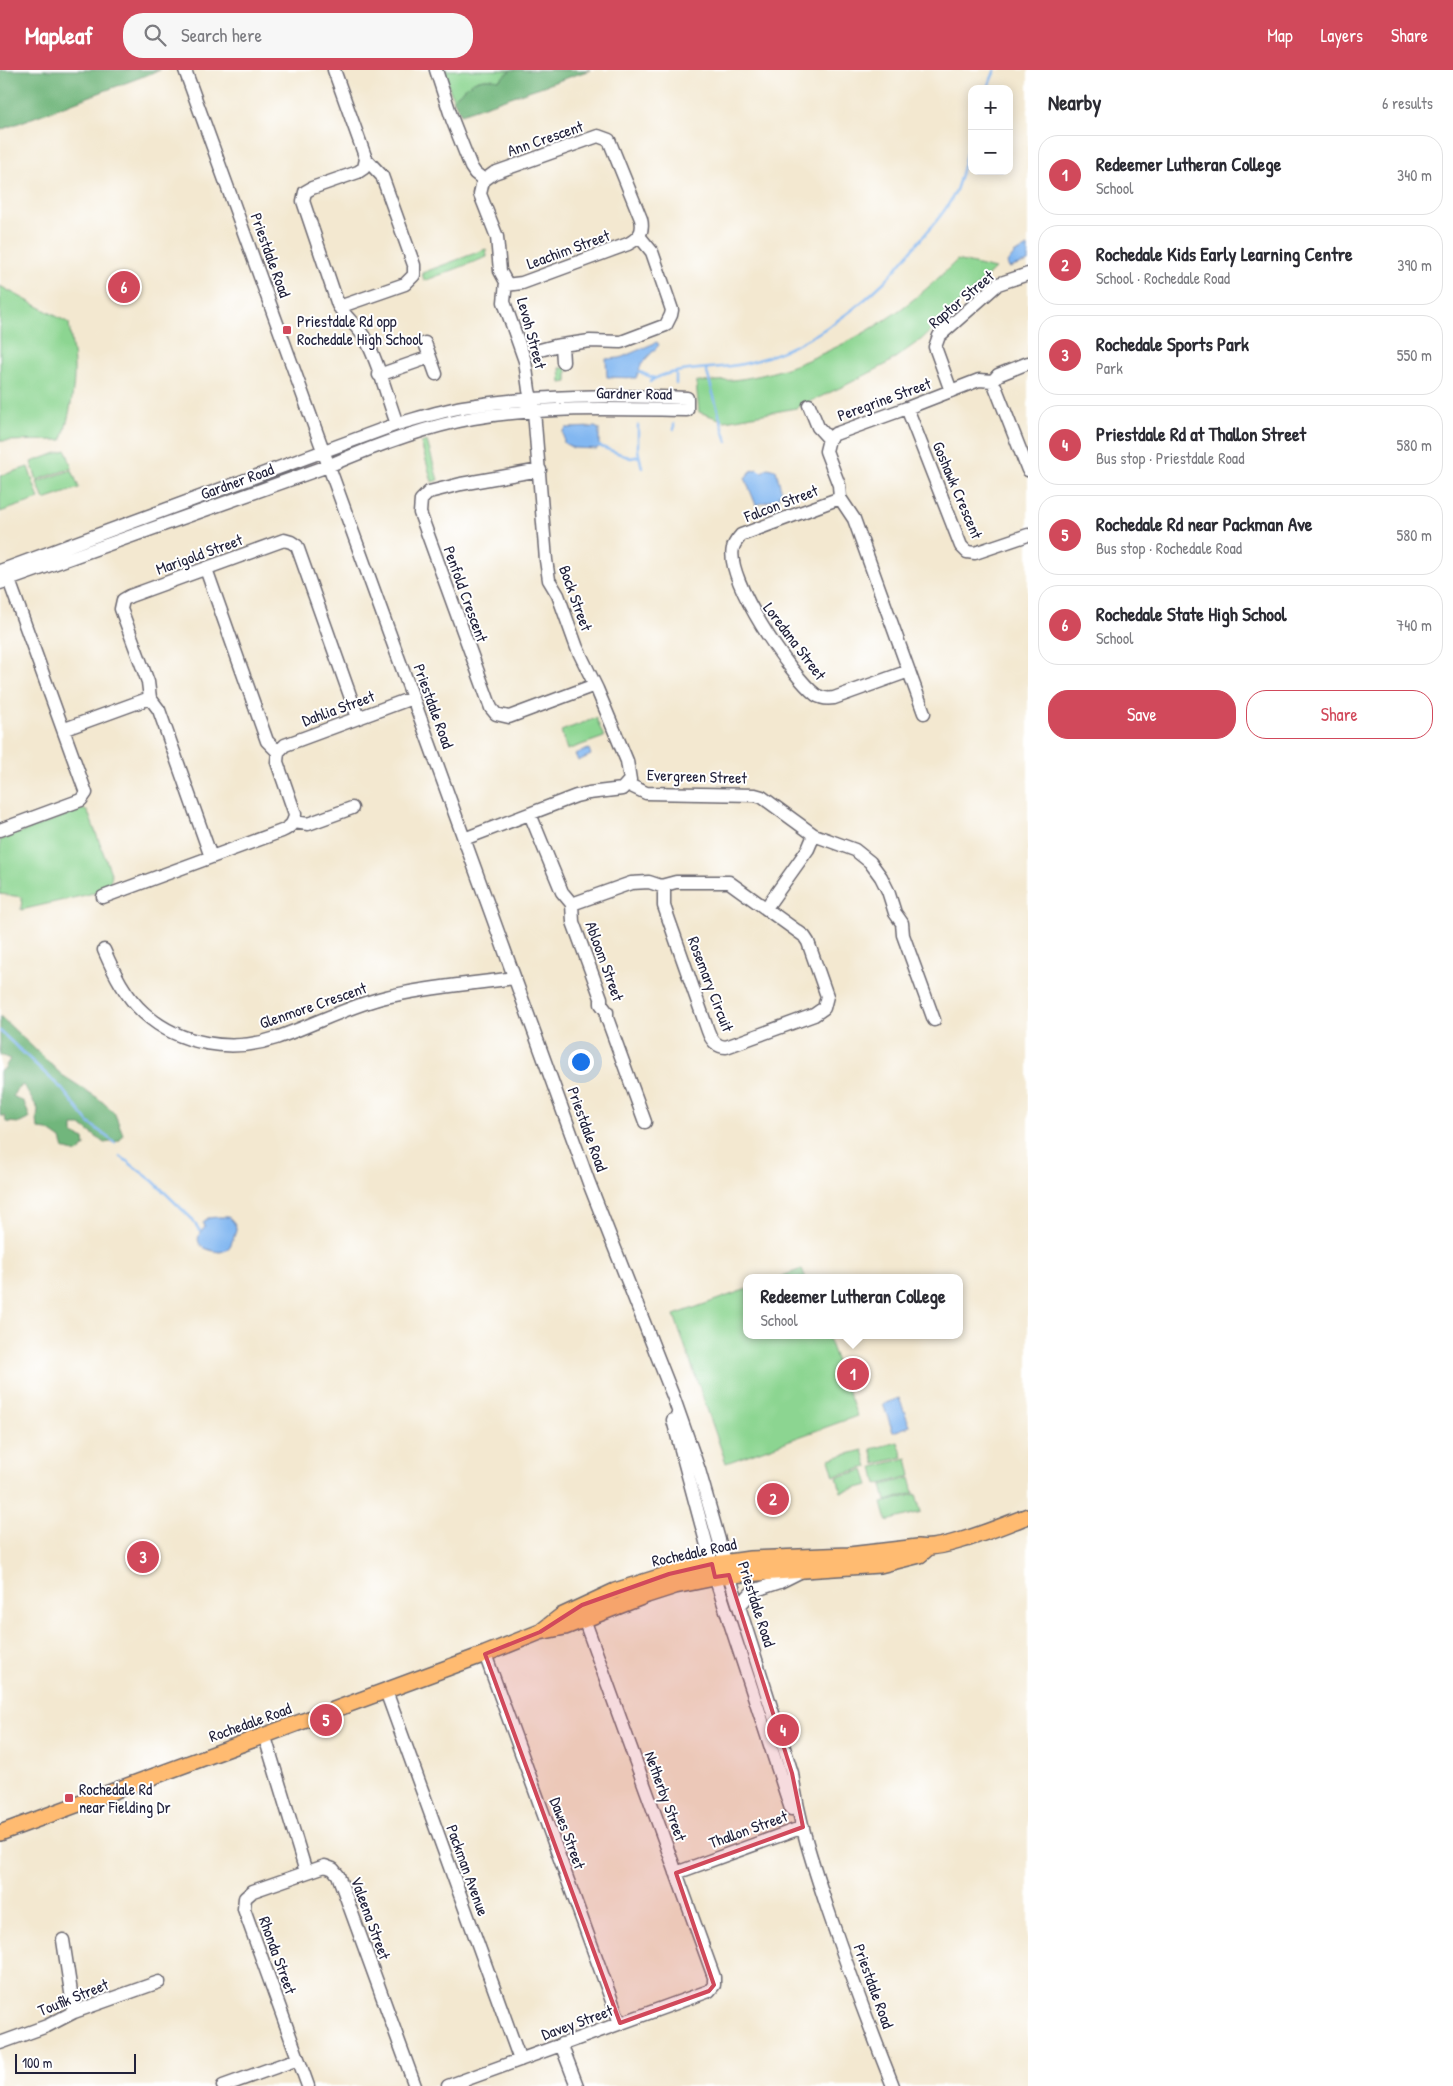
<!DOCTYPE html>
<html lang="en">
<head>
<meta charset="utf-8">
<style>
	:root { --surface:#fff; --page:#f7f7f7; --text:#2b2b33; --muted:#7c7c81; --line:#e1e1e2; --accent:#d1495b }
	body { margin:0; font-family:"Patrick Hand",sans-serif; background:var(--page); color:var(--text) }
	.controls { position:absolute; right:15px; top:15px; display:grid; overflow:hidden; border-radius:10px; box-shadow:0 2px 12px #0003 }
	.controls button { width:45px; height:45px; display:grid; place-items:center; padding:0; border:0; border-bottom:1px solid var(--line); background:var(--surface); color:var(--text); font:25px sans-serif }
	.scale { position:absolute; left:15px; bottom:12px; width:121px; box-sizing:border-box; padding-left:5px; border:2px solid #22223b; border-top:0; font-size:14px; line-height:18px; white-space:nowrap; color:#22223b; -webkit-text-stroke:4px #fff; paint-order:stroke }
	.you { position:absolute; left:580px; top:991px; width:18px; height:18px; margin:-12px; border:4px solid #fff; border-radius:50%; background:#1a73e8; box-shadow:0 0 0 8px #1a73e833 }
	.badge { display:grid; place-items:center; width:32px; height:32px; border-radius:50%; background:var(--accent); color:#fff; font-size:16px; font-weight:700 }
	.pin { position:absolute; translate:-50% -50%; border:2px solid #fff; box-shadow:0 1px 5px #0006 }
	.popup { position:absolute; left:743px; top:1204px; width:220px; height:65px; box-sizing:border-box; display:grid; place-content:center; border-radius:10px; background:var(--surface); filter:drop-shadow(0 1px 4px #0005); font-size:16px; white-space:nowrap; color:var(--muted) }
	.popup b { font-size:19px; color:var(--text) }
	.popup::after { content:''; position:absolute; left:50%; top:100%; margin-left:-10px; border:10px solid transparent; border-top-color:var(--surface) }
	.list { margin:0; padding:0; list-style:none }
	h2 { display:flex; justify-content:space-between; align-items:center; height:65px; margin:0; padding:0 20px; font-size:21px }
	h2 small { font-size:16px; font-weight:400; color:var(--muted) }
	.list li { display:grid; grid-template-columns:32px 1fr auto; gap:15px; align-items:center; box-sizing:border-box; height:80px; margin:0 10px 10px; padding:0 10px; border:1px solid var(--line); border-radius:20px }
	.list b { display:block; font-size:19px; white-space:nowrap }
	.list p { margin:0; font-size:16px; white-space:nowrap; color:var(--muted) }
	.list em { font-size:16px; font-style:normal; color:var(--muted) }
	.actions { display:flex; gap:10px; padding:15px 20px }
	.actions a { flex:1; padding:11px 0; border:1px solid var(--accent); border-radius:20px; text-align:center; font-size:18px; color:var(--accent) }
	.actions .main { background:var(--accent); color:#fff }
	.icon { flex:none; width:28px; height:28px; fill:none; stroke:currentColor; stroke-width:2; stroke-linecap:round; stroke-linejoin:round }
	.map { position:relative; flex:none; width:1028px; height:2016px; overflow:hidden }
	header { display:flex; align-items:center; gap:30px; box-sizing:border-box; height:70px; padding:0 25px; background:var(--accent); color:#fff }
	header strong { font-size:24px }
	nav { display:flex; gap:28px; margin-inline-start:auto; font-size:18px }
	.search { width:350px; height:45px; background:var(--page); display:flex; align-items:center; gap:12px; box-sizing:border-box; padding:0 18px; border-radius:20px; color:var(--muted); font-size:19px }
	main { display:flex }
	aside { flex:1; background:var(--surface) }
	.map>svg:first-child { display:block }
	.green { fill:#8cd591; stroke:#577c66 }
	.forest { fill:#71b67b; stroke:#4a6c5b }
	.water { fill:#82b7f1; stroke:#526c96 }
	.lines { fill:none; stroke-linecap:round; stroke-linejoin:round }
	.stream { stroke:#82b7f1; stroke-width:2.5 }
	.minor-casing { stroke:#6b676f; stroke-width:15 }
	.major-casing { stroke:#6b676f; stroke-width:18 }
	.minor { stroke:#fff; stroke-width:12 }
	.major { stroke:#ffbb71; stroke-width:15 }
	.marked { fill:#d1495b; fill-opacity:0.2; stroke:#d1495b; stroke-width:4; stroke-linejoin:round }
	.poi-dot { fill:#d1495b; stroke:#fff; stroke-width:2 }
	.labels { text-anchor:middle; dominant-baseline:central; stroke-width:4; stroke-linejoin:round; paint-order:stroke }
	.street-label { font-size:16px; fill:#22223b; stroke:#fff }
	.poi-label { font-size:16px; fill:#22223b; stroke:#fff; text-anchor:start }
</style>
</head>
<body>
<header>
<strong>Mapleaf</strong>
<div class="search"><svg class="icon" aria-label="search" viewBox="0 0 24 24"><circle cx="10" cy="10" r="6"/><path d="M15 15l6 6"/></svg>Search here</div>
<nav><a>Map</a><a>Layers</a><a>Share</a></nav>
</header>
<main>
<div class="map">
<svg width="1028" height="2016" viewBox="0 0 1028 2016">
	<rect width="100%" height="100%" fill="#fff"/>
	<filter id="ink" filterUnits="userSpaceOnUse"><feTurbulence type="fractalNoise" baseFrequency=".02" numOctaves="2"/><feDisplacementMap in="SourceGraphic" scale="10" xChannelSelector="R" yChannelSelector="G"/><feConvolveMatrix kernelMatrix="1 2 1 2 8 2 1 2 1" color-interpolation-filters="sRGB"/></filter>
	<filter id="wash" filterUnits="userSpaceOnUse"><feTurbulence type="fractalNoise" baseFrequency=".0096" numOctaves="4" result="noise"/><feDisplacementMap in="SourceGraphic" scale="20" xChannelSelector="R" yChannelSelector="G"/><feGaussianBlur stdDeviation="1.12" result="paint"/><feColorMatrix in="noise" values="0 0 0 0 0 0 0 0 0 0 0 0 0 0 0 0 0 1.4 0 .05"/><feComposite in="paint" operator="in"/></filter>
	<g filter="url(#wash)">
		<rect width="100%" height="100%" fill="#f3e8d0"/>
		<path class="green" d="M 443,0 L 511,0 L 499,10 C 474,6 471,14 453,29 Z
			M 486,179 L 487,187 L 424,211 L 422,203 Z
			M 957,190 L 995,199 L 922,269 L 885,295 L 844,316 L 796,338 L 725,351 L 699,342 L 696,312 C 714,311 734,311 752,307 C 774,303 797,295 817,286 C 876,260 912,235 957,190 Z
			M 0,216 L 69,253 C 70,267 74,282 74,296 C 75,321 69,347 62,370 L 0,371 Z
			M 560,298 L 567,298 L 567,312 L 561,313 Z
			M 427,371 L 438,410 L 432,412 L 421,373 Z
			M 66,380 L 72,398 L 37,410 L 31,392 Z
			M 28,397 L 39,429 L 0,442 L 0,406 Z
			M 72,400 L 79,418 L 44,430 L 37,412 Z
			M 596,648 L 604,667 L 567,680 L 561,661 Z
			M 83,739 L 88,742 L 112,806 L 110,812 L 94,823 L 21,840 L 22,827 L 0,824 L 0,770 Z
			M 802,1199 L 806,1208 L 777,1208 Z
			M 747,1219 L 747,1265 L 827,1265 L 857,1346 L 726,1393 L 674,1245 Z
			M 898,1372 L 903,1387 L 875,1394 L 871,1379 Z
			M 863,1380 L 868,1397 L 834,1406 L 829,1389 Z
			M 907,1388 L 911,1406 L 877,1415 L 873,1397 Z
			M 864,1400 L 869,1415 L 841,1422 L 837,1407 Z
			M 910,1408 L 914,1423 L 886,1431 L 882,1415 Z
			M 916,1424 L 921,1442 L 887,1451 L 882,1433 Z"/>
		<path class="forest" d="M 0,0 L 160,0 L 0,60 Z
			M 511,0 L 590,0 L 461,44 L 453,29 C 471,14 474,6 499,10 Z
			M 0,946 L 62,1005 L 98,1028 L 114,1042 L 123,1064 L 119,1071 L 104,1073 L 82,1056 L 73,1056 L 73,1064 L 84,1069 L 85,1076 L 77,1083 L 64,1079 L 61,1069 L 48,1060 L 38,1059 L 37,1049 L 38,1039 L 23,1015 L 16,1020 L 13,1026 L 24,1032 L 30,1048 L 20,1053 L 6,1052 L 5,1046 L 0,1046 L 0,1001 L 4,999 L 10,989 L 0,985 Z"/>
		<path class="water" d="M 1028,177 L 1028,192 L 1009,198 L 1007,193 L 1015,183 Z
			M 657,272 L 659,275 L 642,293 L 636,308 L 607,307 L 606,289 L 620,288 Z
			M 595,357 L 599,359 L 599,376 L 597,379 L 573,378 L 564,373 L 563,361 L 566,358 Z
			M 768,398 L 776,400 L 782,423 L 778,425 L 779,428 L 756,435 L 745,408 L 751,401 L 757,399 L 762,402 Z
			M 589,679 L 591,685 L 578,691 L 575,684 Z
			M 218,1147 L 229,1147 C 237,1155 238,1158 233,1169 C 230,1177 229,1180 220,1182 C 202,1180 190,1172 205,1157 L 203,1152 L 208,1148 Z
			M 899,1328 L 910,1356 L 893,1362 L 883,1334 Z"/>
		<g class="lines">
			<path class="stream" d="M 987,19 L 995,0
				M 706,299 L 727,372
				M 637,301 L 654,308
				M 650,312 C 663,298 717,299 738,295 C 793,284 844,251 884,212 C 895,201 905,187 916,175 C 930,158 947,141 956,120 C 963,102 966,80 972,62
				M 676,314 L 676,302
				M 638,355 L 638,380 L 642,398
				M 674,359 L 674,354
				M 599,376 L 631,388 L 639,386
				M 0,961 L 62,1019 L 89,1053 L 115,1073
				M 120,1086 L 153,1111 L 191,1148 L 200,1161"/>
		</g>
	</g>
	<g filter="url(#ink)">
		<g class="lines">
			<g class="minor-casing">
				<path id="minor" d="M 185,0 L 589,1113 L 673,1326 L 699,1400 L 725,1491
					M 334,0 L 366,89 L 382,106 L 414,195 L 414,205 L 405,214 L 339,237
					M 436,0 L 452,49 L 471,97 L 475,103 L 484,110
					M 366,89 L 364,98 L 358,102 L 312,118 L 305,122 L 303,131 L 338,235 C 346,249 360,257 367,272 C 379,294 388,330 397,354
					M 425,273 L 436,304
					M 562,275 L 563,292
					M 540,280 L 555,276 L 590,271 L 621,272 L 666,255 L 671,245 L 672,240 L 652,182 L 639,166
					M 379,305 L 430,287
					M 993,311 L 1028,400
					M 951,321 L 935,277 L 939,266 L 998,214 L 1028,204
					M 809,335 L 818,357 L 829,369
					M 907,338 L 961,476 L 967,482 L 975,483 L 1028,465
					M 540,400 L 461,414 L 429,422 L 421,430 L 420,443 L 491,638 L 496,644 L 509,647 L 595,615
					M 840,428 L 741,465 C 738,469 734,473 733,478 C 725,509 791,606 816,625 C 822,629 827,629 834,628 L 909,601
					M 0,501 L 397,354 C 419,348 441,341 463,337 C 537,325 612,325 687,328 L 687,340 C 615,339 544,336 473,348 C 424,357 374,376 328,396 L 0,513
					M 150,628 L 159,640 L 211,787
					M 924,643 L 854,449 L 840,428 L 839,415 L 826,381 L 829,369 L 835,364 L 907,338 L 979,310 L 993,311 L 998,305 L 1028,293
					M 65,659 L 150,628 L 148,612 L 121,539 L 123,530 L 130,526 L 284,470 L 291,472 L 297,476 L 358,648
					M 278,682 L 285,675 L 412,628
					M 627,714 L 646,723 L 755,725 L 762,727 L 814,765 L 855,780 L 870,792 L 881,807 L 888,821 L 895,843 L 902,853 L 903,865 L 934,950
					M 530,744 L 562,822 L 572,834 L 573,852 L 601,928 L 601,934 L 607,942 L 607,948 L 645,1052
					M 294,752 L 308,754 L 352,738
					M 0,760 L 81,730 L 86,723 L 6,502
					M 464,769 L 576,726 L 589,723 L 622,719 L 630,710 L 627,691 L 597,619 L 577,578 L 558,525 L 549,510 L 546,490 L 534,341 L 529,320 L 525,291 L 504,232 L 506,212 L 500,201 L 497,167 L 480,124 L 483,111 L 494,103 L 598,66 L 609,70 L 641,149 C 644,162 639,168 628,174 L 522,213 L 506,215
					M 103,827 L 282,761 C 291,757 294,753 295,744 L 277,692 L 278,682 L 267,671 L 206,499
					M 572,834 L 631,813 L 649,812 L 661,816 L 676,812 L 729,812 L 804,866 L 808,872 L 827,926 L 824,938 L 814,945 L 726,977 C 717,977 711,970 708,961 L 664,836 L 664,816
					M 766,838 L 808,779 L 814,765
					M 104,880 C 114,903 125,926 144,943 C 179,975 232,983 276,968 C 311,956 351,935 386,927 C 427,917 472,914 514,908
					M 673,1350 L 712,1494
					M 729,1505 L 792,1703 C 798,1750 813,1795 828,1840 C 848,1899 870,1958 893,2016
					M 715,1507 L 791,1739
					M 740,1535 L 753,1521 L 780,1512 L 802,1501
					M 485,1584 L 620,1953
					M 386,1621 L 520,1990
					M 264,1664 L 306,1802
					M 676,1803 L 803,1757
					M 63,1870 L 74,1942
					M 0,1973 L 47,1956 L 74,1942 L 159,1912
					M 561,1974 L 577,2016
					M 223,2016 L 298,1989
					M 308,2016 L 244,1839 L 245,1828 L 253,1821 L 325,1796 L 333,1799 L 338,1805 L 415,2016
					M 448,2016 L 709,1921 L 714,1915 L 714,1907 L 584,1549"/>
			</g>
			<g class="major-casing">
				<path id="major" d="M 543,1560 L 561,1546 L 615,1521 L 669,1504 L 695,1497 L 750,1489 L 849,1485 L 918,1477 C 944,1481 1001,1456 1028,1446
					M 0,1763 L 485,1584 L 540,1562 L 565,1557 L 647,1525 L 675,1516 L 729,1505 L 880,1495 L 920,1485 L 928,1478"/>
			</g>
			<use href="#minor" class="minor"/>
			<use href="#major" class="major"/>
		</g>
	</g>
	<path class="marked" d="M 712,1494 L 715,1507 L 729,1505 L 792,1703 L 803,1757 L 676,1803 L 714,1915 L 709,1921 L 620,1953 L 485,1584 L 540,1562 L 582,1535 L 669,1504 Z"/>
	<g class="poi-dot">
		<rect x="282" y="255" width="10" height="10" rx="2.5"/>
		<rect x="64" y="1723" width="10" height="10" rx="2.5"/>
	</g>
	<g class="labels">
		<g class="street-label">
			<text transform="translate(545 68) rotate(-19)">Ann Crescent</text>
			<text transform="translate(568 179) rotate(-20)">Leachim Street</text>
			<text transform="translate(271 185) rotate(70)">Priestdale Road</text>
			<text transform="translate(961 229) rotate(-40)">Raptor Street</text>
			<text transform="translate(532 263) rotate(75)">Levoh Street</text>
			<text transform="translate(634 323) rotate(1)">Gardner Road</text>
			<text transform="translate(884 329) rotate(-20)">Peregrine Street</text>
			<text transform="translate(237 411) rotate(-20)">Gardner Road</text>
			<text transform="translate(958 420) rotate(67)">Goshawk Crescent</text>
			<text transform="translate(781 433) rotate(-21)">Falcon Street</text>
			<text transform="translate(199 484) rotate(-20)">Marigold Street</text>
			<text transform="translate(466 524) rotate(70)">Penfold Crescent</text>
			<text transform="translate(576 528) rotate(70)">Bock Street</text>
			<text transform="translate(795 571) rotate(53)">Loredana Street</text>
			<text transform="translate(434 636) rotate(70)">Priestdale Road</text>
			<text transform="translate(338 638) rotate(-20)">Dahlia Street</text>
			<text transform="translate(697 706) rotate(2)">Evergreen Street</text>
			<text transform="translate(605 891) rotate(70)">Abloom Street</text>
			<text transform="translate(711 914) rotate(69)">Rosemary Circuit</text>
			<text transform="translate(313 935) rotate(-19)">Glenmore Crescent</text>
			<text transform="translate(588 1059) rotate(70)">Priestdale Road</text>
			<text transform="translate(694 1482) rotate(-12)">Rochedale Road</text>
			<text transform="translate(757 1534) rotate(72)">Priestdale Road</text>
			<text transform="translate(250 1652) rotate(-20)">Rochedale Road</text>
			<text transform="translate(666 1726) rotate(70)">Netherby Street</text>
			<text transform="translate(748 1759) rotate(-20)">Thallon Street</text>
			<text transform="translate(568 1763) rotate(70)">Dawes Street</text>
			<text transform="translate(468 1800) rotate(70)">Packman Avenue</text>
			<text transform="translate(371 1848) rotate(70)">Valeena Street</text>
			<text transform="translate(278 1885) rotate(70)">Rhonda Street</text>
			<text transform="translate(874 1916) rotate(70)">Priestdale Road</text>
			<text transform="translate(73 1927) rotate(-22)">Toufik Street</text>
			<text transform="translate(577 1952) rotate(-20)">Davey Street</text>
		</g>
		<g class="poi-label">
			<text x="297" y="251">Priestdale Rd opp<tspan x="297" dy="18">Rochedale High School</tspan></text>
			<text x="79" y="1719">Rochedale Rd<tspan x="79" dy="18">near Fielding Dr</tspan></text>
		</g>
	</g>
</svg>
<div class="controls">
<button>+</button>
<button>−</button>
</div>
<div class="scale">100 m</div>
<div class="you"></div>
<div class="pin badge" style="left:853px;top:1304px">1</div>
<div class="popup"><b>Redeemer Lutheran College</b>School</div>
<div class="pin badge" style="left:773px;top:1429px">2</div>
<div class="pin badge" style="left:143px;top:1487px">3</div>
<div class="pin badge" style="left:783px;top:1660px">4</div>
<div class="pin badge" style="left:326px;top:1650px">5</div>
<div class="pin badge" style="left:124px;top:217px">6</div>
</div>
<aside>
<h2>Nearby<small>6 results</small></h2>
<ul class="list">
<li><span class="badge">1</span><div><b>Redeemer Lutheran College</b><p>School</p></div><em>340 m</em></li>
<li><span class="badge">2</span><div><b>Rochedale Kids Early Learning Centre</b><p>School · Rochedale Road</p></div><em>390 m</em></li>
<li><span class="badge">3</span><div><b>Rochedale Sports Park</b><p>Park</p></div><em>550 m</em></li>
<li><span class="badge">4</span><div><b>Priestdale Rd at Thallon Street</b><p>Bus stop · Priestdale Road</p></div><em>580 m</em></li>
<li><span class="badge">5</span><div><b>Rochedale Rd near Packman Ave</b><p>Bus stop · Rochedale Road</p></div><em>580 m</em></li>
<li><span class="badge">6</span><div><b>Rochedale State High School</b><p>School</p></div><em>740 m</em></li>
</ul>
<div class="actions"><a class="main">Save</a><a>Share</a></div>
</aside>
</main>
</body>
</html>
